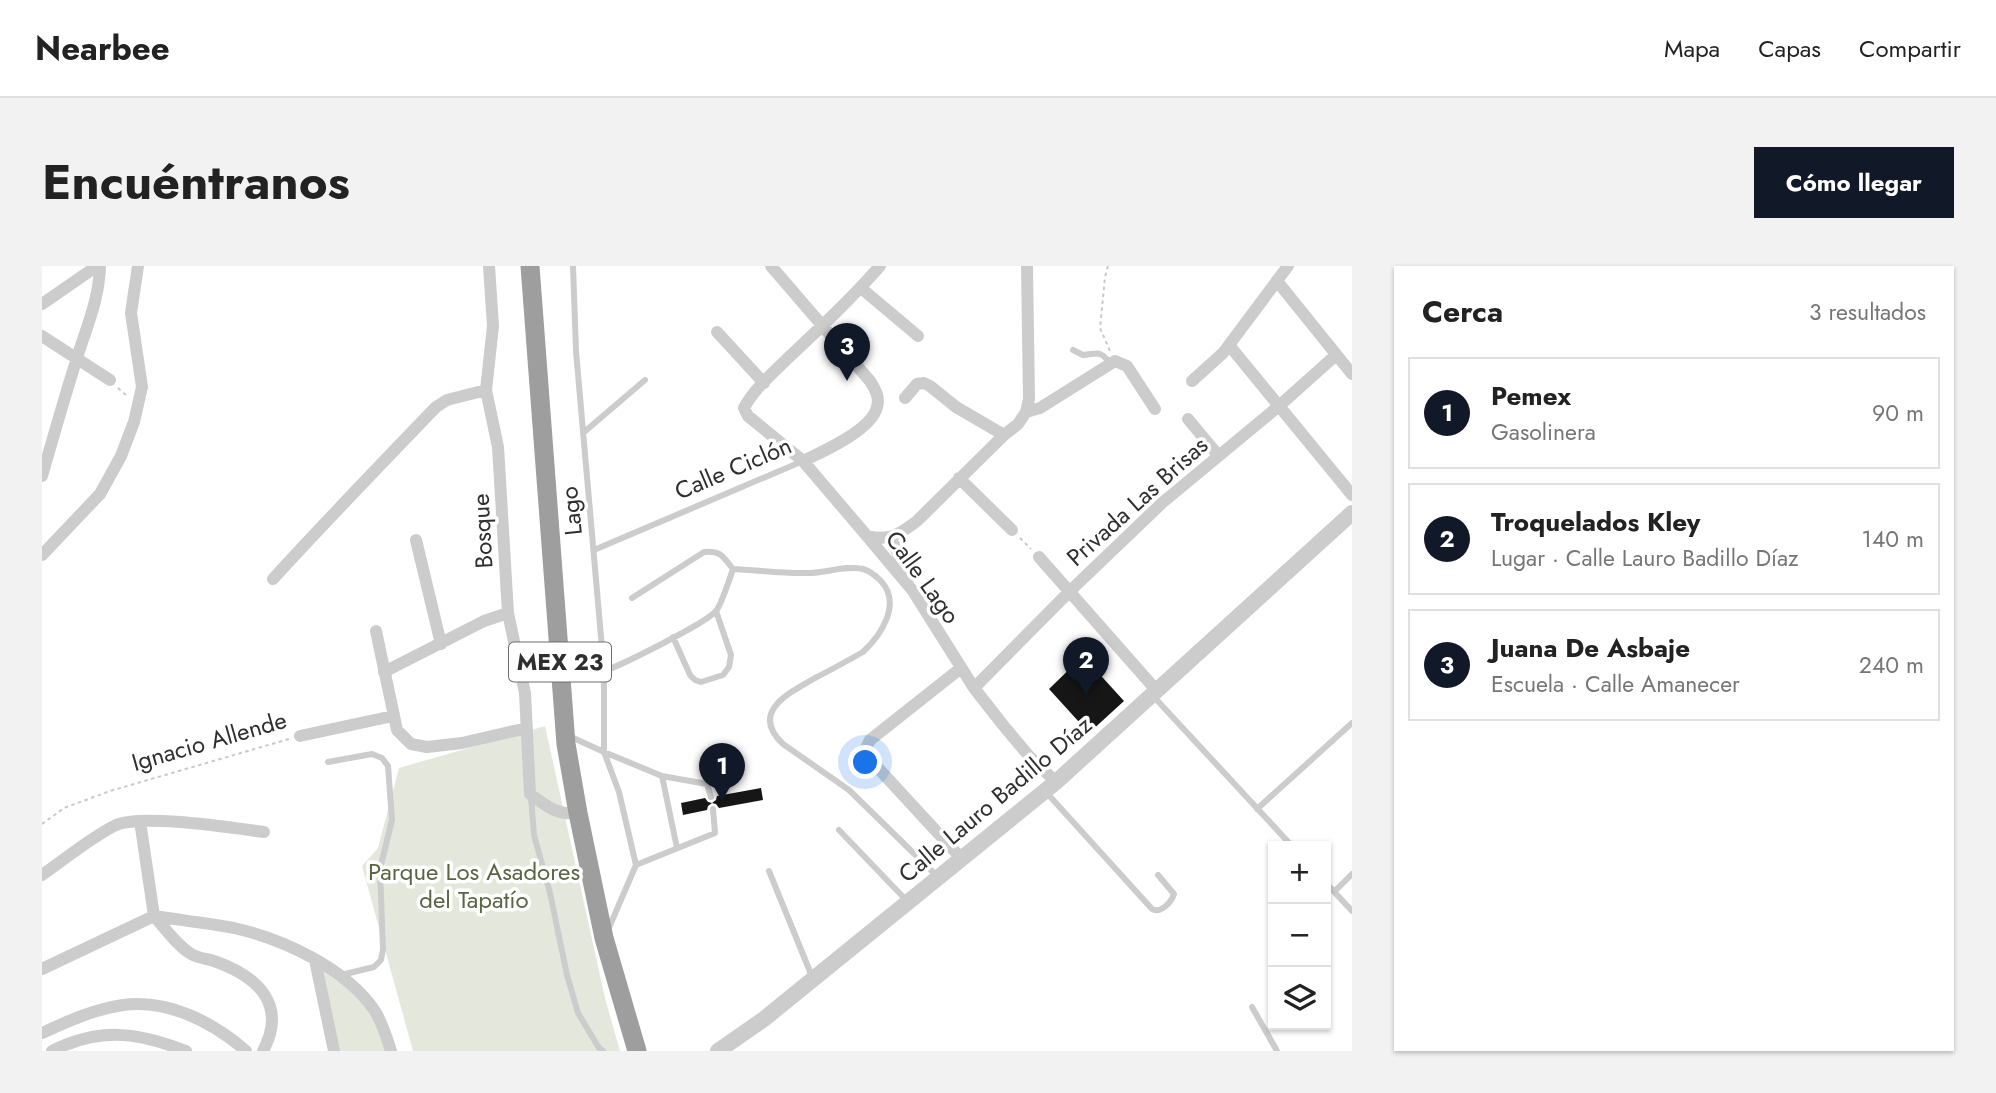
<!DOCTYPE html>
<html lang="es">
<head>
<meta charset="utf-8">
<style>
	:root { --surface:#fff; --page:#f2f2f2; --text:#222; --muted:#767676; --line:#e0e0e0; --accent:#111827 }
	body { margin:0; font-family:Jost,sans-serif; background:var(--page); color:var(--text) }
	.controls { position:absolute; right:21px; bottom:21px; display:grid; overflow:hidden; border-radius:0px; box-shadow:0 2px 5px #0004 }
	.controls button { width:63px; height:63px; display:grid; place-items:center; padding:0; border:0; border-bottom:2px solid var(--line); background:var(--surface); color:var(--text); font:35px sans-serif }
	.you { position:absolute; left:824px; top:497px; width:24px; height:24px; margin:-18px; border:5px solid #fff; border-radius:50%; background:#1a73e8; box-shadow:0 0 0 10px #1a73e833 }
	.badge { display:grid; place-items:center; width:46px; height:46px; border-radius:50%; background:var(--accent); color:#fff; font-size:23px; font-weight:700 }
	.pin { position:absolute; translate:-50% -58px; filter:drop-shadow(0 2px 4px #0008) }
	.pin::after { content:''; position:absolute; top:37px; width:24px; height:21px; background:inherit; clip-path:polygon(0 0,100% 0,50% 100%) }
	.list { margin:0; padding:0; list-style:none }
	h2 { display:flex; justify-content:space-between; align-items:center; height:91px; margin:0; padding:0 28px; font-size:30px }
	h2 small { font-size:23px; font-weight:400; color:var(--muted) }
	.list li { display:grid; grid-template-columns:46px 1fr auto; gap:21px; align-items:center; box-sizing:border-box; height:112px; margin:0 14px 14px; padding:0 14px; border:2px solid var(--line); border-radius:0px }
	.list b { display:block; font-size:26px; white-space:nowrap }
	.list p { margin:0; font-size:23px; white-space:nowrap; color:var(--muted) }
	.list em { font-size:23px; font-style:normal; color:var(--muted) }
	.icon { flex:none; width:38px; height:38px; fill:none; stroke:currentColor; stroke-width:2; stroke-linecap:round; stroke-linejoin:round }
	.map { position:relative; flex:none; width:1310px; height:785px; overflow:hidden; border-radius:0px }
	header { display:flex; align-items:center; gap:42px; box-sizing:border-box; height:98px; padding:0 35px; background:var(--surface); border-bottom:2px solid var(--line) }
	header strong { font-size:33px }
	nav { display:flex; gap:38px; margin-inline-start:auto; font-size:24px }
	.intro { display:flex; align-items:center; justify-content:space-between; box-sizing:border-box; height:168px; padding:0 42px }
	h1 { margin:0; font-size:49px }
	.button { padding:18px 32px; border-radius:0px; background:var(--accent); color:#fff; font-size:24px; font-weight:700 }
	main { display:flex; gap:42px; padding:0 42px }
	aside { flex:1; background:var(--surface); border-radius:0px; box-shadow:0 2px 5px #0004 }
	.map>svg:first-child { display:block }
	.green { fill:#e4e8dc }
	.building { fill:#161616 }
	.lines { fill:none; stroke-linecap:round; stroke-linejoin:round }
	.path { stroke:#c9c9c9; stroke-width:2; stroke-dasharray:3.5 3.5; stroke-linecap:butt }
	.service { stroke:#ccc; stroke-width:6 }
	.minor { stroke:#ccc; stroke-width:12 }
	.tertiary { stroke:#ccc; stroke-width:16 }
	.trunk { stroke:#9e9e9e; stroke-width:19 }
	.labels { text-anchor:middle; dominant-baseline:central; stroke-width:7; stroke-linejoin:round; paint-order:stroke }
	.shield { fill:#fff; stroke:#6d6d6d; stroke-width:2 }
	.shield-label { font-size:23px; font-weight:bold; fill:#2f2f2f }
	.street-label { font-size:24px; fill:#2f2f2f; stroke:#fff }
	.park-label { font-size:24px; fill:#596642; stroke:#fff }
</style>
</head>
<body>
<header>
<strong>Nearbee</strong>
<nav><a>Mapa</a><a>Capas</a><a>Compartir</a></nav>
</header>
<div class="intro"><h1>Encuéntranos</h1><a class="button">Cómo llegar</a></div>
<main>
<div class="map">
<svg width="1310" height="785" viewBox="0 0 1310 785">
	<rect width="100%" height="100%" fill="#fff"/>
	<path class="green" d="M 503,460 L 563,732 L 578,785 L 371,785 L 320,600 L 336,582 L 357,502 Z
		M 281,698 L 334,747 L 348,785 L 291,785 Z"/>
	<path class="building" d="M 1041,390 L 1082,435 L 1047,467 L 1007,423 Z
		M 719,522 L 721,534 L 677,542 L 674,538 L 670,537 L 666,540 L 665,544 L 641,549 L 639,537 L 663,532 L 666,536 L 670,537 L 674,534 L 675,530 Z"/>
	<g class="lines">
		<path class="path" d="M 1066,0 L 1063,11 L 1058,62 L 1068,85
			M 76,122 L 85,130
			M 978,272 L 989,283
			M 0,558 L 22,542 L 68,525 L 247,473"/>
		<path class="service" d="M 531,0 L 534,85 L 562,405 L 562,486 L 620,510 L 665,518 L 669,531
			M 1031,84 L 1041,89 C 1056,88 1057,83 1069,98
			M 541,167 L 603,114
			M 552,284 L 761,195
			M 590,332 L 662,286 C 679,284 681,291 691,303
			M 631,371 L 648,409 L 653,414 L 659,416 L 681,409 L 687,401 L 689,389 L 674,345
			M 562,405 C 580,399 664,357 674,345 C 679,339 688,312 691,303 C 716,304 742,308 767,307 C 784,307 805,299 821,303 C 828,305 834,310 839,315 C 860,338 839,369 821,386 C 805,395 789,404 773,412 C 747,427 707,446 741,478 L 807,524 L 896,611
			M 1112,431 L 1250,580
			M 527,470 L 562,486 L 577,526 L 594,599 L 566,664
			M 286,496 L 330,488 L 340,492 L 346,500 L 350,554 L 338,603 L 341,683 L 339,694 L 332,701 L 299,709
			M 620,510 L 635,582
			M 1003,525 L 1110,643 C 1118,648 1129,637 1132,628 L 1116,609
			M 489,531 L 492,569 L 508,627 L 525,709 L 536,747 L 557,782 L 561,785
			M 1215,543 L 1310,457
			M 797,564 L 865,635
			M 594,599 L 673,567 L 671,543
			M 727,605 L 771,713
			M 1284,617 L 1310,645
			M 1292,626 L 1310,608
			M 1210,741 L 1235,785"/>
		<path class="minor" d="M 447,0 L 451,60 L 444,124 L 456,181 L 466,347 L 483,427 L 488,528 C 506,541 514,549 536,547
			M 729,0 L 828,115 C 833,123 838,131 835,141 C 830,164 780,186 761,195
			M 838,0 C 809,33 777,63 745,93 C 730,108 712,123 702,142 L 706,150 L 761,195 L 825,270 L 871,325 L 932,422 L 961,459 L 987,490 L 1014,516
			M 1235,15 L 1310,108
			M 819,22 L 876,70
			M 0,38 L 55,0
			M 675,66 L 722,117
			M 0,70 L 68,114
			M 1187,79 L 1310,229
			M 1150,115 L 1181,87 L 1246,0
			M 863,132 L 875,118 L 882,117 L 888,120 L 914,141 L 962,169
			M 984,146 L 987,133 L 985,0
			M 1146,153 L 1176,189
			M 0,210 C 11,172 22,133 34,95 C 44,62 57,35 58,0
			M 917,212 L 970,264
			M 825,270 C 849,275 856,269 875,255 L 962,169 L 976,158 L 984,146 L 998,142 L 1073,95 L 1085,100 L 1113,143
			M 849,271 L 866,313
			M 374,274 L 399,378
			M 0,289 L 58,228 L 79,190 L 92,156 L 100,121 L 89,47 L 96,0
			M 997,291 L 1115,425
			M 231,313 C 284,255 339,198 394,141 L 405,134 L 444,124
			M 334,365 L 355,464 L 369,478 L 385,481 L 420,477 L 485,462
			M 342,406 L 442,355 L 466,347
			M 932,422 L 1028,325 L 1120,237 L 1237,140 L 1294,89
			M 258,470 L 351,450
			M 98,555 L 112,650
			M 919,592 L 824,489 L 824,482 L 828,474 L 919,402
			M 0,609 C 23,593 47,573 72,560 C 97,547 191,562 222,566
			M 112,650 C 138,654 165,657 192,662 C 241,673 304,702 333,745 C 340,757 345,772 349,785
			M 112,650 C 123,662 136,681 151,689 C 157,692 165,693 172,695 C 215,710 246,738 221,785
			M 273,694 L 292,785
			M 0,703 L 112,650
			M 0,767 C 26,755 53,743 81,739 C 126,733 171,756 204,785
			M 10,785 C 58,761 95,766 144,785"/>
		<path class="tertiary" d="M 676,785 L 722,753 L 1014,516 L 1310,247"/>
		<path class="trunk" d="M 488,0 L 524,478 L 536,547 L 562,672 L 595,785"/>
	</g>
	<g class="labels">
		<rect class="shield" x="467" y="376.5" width="102" height="39" rx="5"/>
		<g class="shield-label">
			<text x="518" y="396">MEX 23</text>
		</g>
		<g class="street-label">
			<text transform="translate(691 202) rotate(-23)">Calle Ciclón</text>
			<text transform="translate(1095 235) rotate(-42)">Privada Las Brisas</text>
			<text transform="translate(529 245) rotate(-96)">Lago</text>
			<text transform="translate(440 265) rotate(-93)">Bosque</text>
			<text transform="translate(881 311) rotate(54)">Calle Lago</text>
			<text transform="translate(167 475) rotate(-16)">Ignacio Allende</text>
			<text transform="translate(953 533) rotate(-40)">Calle Lauro Badillo Díaz</text>
		</g>
		<g class="park-label">
			<text x="432" y="605">Parque Los Asadores<tspan x="432" dy="28">del Tapatío</tspan></text>
		</g>
	</g>
</svg>
<div class="controls">
<button>+</button>
<button>−</button>
<button><svg class="icon" aria-label="layers" viewBox="0 0 24 24"><path d="M12 4l9 5-9 5-9-5zM3 14l9 5 9-5"/></svg></button>
</div>
<div class="you"></div>
<div class="pin badge" style="left:680px;top:535px">1</div>
<div class="pin badge" style="left:1044px;top:429px">2</div>
<div class="pin badge" style="left:805px;top:115px">3</div>
</div>
<aside>
<h2>Cerca<small>3 resultados</small></h2>
<ul class="list">
<li><span class="badge">1</span><div><b>Pemex</b><p>Gasolinera</p></div><em>90 m</em></li>
<li><span class="badge">2</span><div><b>Troquelados Kley</b><p>Lugar · Calle Lauro Badillo Díaz</p></div><em>140 m</em></li>
<li><span class="badge">3</span><div><b>Juana De Asbaje</b><p>Escuela · Calle Amanecer</p></div><em>240 m</em></li>
</ul>
</aside>
</main>
</body>
</html>
